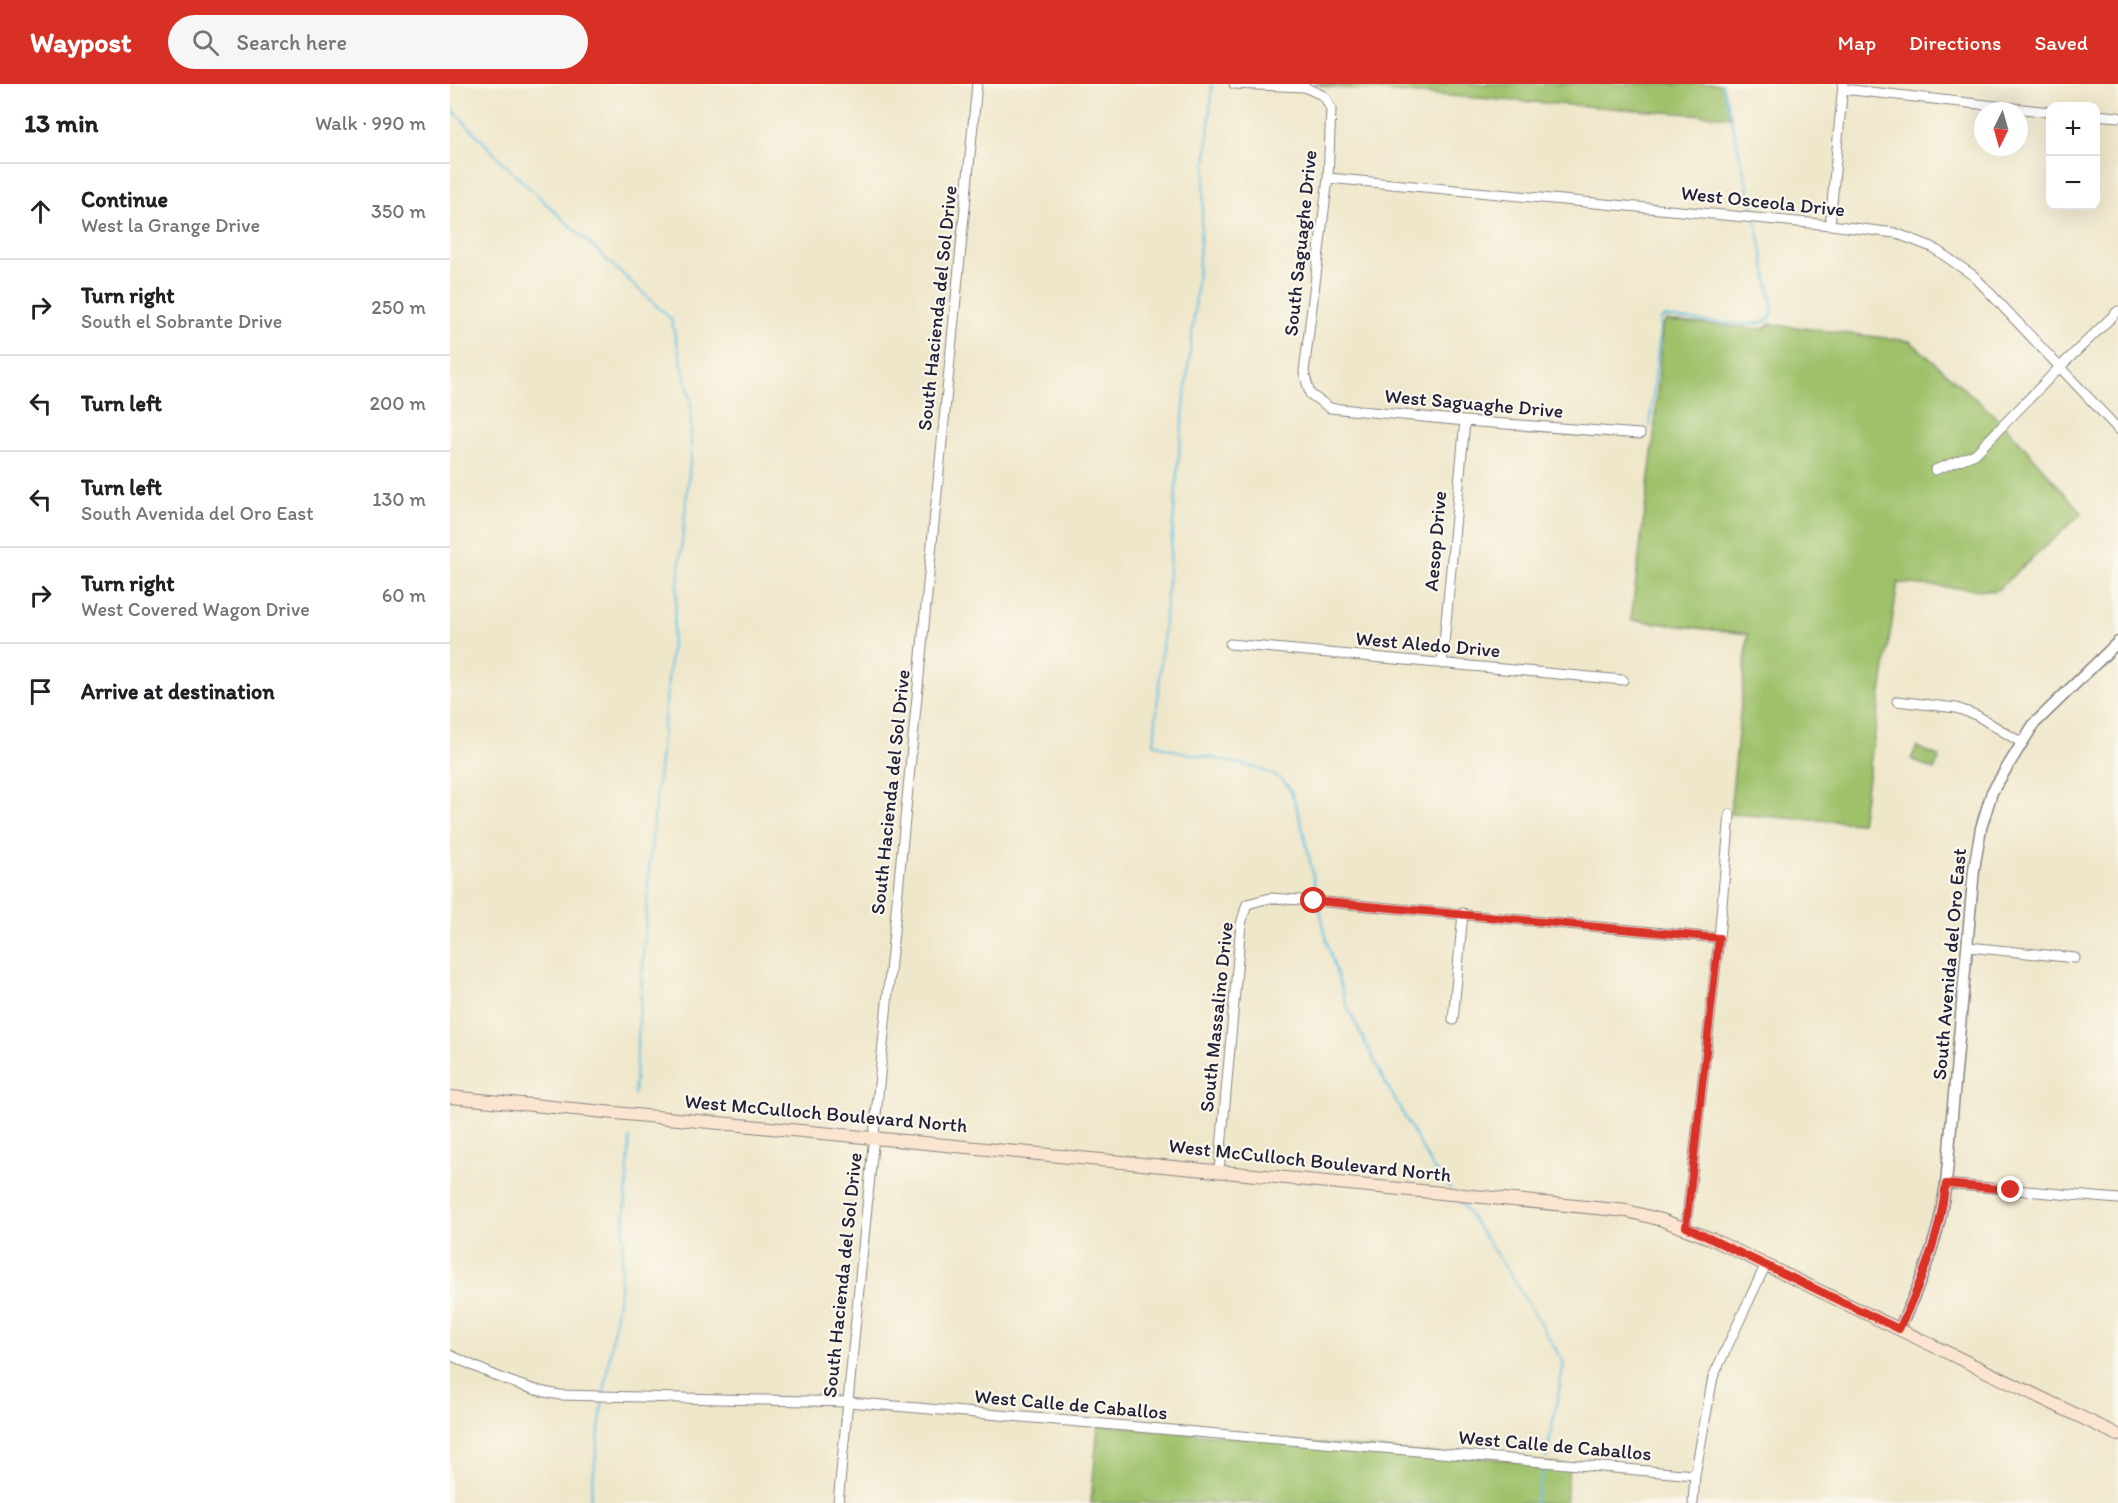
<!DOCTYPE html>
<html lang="en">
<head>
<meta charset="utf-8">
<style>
	:root { --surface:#fff; --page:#f6f6f6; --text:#202124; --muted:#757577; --line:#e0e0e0; --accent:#d93025 }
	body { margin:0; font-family:Itim,sans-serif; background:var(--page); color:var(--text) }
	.controls { position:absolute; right:18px; top:18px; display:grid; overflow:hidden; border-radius:12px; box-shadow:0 6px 24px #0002 }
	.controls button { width:54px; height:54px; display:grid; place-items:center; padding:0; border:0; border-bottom:2px solid var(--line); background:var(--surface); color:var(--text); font:30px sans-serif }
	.compass { position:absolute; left:1524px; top:18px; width:54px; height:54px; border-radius:50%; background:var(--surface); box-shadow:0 6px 24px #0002; rotate:185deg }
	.stop { position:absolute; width:18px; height:18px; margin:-14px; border:4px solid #d93025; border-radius:50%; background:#fff }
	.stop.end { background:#d93025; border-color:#fff; box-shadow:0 2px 6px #0008 }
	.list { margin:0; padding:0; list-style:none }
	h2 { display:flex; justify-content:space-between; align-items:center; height:78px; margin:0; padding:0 24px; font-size:26px }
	h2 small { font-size:20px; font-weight:400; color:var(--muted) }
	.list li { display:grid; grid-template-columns:39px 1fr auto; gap:18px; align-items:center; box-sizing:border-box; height:96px; padding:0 24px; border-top:2px solid var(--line) }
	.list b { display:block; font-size:22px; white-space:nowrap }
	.list p { margin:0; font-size:20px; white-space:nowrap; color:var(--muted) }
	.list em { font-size:20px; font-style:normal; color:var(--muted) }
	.icon { flex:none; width:33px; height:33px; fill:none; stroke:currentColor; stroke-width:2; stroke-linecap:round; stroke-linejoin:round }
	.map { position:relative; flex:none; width:1668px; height:1419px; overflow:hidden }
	header { display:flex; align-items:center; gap:36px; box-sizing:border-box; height:84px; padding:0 30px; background:var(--accent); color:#fff }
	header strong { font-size:28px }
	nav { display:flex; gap:33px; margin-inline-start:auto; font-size:21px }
	.search { width:420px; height:54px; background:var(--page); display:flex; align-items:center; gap:15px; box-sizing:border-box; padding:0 21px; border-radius:33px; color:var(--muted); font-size:22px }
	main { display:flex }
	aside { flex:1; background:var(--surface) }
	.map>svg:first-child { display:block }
	.green { fill:#9ec16b; stroke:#607253; stroke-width:1.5 }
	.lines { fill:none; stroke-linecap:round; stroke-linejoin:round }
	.stream { stroke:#64c0e2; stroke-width:2 }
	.minor-casing { stroke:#888482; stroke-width:11 }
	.tertiary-casing { stroke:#888482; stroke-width:13 }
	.secondary-casing { stroke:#888482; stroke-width:14 }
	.minor { stroke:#fff; stroke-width:9 }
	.tertiary { stroke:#fff; stroke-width:10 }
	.secondary { stroke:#fce5d0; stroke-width:12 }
	.route { stroke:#d93025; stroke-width:8 }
	.labels { text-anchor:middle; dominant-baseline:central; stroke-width:4.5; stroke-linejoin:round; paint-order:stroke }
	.street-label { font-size:20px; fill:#22223b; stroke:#fbf7ec }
</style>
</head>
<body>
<header>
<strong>Waypost</strong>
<div class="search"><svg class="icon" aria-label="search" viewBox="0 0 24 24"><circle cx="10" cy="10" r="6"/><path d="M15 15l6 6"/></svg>Search here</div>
<nav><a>Map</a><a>Directions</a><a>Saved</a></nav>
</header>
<main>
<aside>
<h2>13 min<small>Walk · 990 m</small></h2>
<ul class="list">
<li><svg class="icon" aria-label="ahead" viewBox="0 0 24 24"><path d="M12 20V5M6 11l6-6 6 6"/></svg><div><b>Continue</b><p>West la Grange Drive</p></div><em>350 m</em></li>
<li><svg class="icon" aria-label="right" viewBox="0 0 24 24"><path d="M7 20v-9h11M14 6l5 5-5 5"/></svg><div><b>Turn right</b><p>South el Sobrante Drive</p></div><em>250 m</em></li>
<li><svg class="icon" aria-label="left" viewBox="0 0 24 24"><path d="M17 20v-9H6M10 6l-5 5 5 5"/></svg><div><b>Turn left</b></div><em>200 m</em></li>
<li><svg class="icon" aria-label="left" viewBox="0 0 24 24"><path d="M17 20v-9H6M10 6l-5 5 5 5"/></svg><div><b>Turn left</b><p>South Avenida del Oro East</p></div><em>130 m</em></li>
<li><svg class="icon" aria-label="right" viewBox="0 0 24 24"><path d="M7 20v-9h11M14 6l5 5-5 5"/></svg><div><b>Turn right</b><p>West Covered Wagon Drive</p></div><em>60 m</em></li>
<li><svg class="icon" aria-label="arrive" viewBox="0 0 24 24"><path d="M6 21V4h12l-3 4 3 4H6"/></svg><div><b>Arrive at destination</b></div></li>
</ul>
</aside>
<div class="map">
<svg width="1668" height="1419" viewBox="0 0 1668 1419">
	<rect width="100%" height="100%" fill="#fbf7ec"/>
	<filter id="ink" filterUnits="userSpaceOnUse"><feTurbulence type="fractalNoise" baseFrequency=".0167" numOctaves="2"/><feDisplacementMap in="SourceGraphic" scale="12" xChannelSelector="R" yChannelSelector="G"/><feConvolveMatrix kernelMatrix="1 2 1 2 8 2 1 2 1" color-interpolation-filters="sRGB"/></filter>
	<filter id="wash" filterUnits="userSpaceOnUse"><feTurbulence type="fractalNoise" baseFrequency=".008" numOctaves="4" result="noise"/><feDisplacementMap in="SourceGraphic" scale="24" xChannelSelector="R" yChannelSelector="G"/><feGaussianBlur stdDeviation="1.35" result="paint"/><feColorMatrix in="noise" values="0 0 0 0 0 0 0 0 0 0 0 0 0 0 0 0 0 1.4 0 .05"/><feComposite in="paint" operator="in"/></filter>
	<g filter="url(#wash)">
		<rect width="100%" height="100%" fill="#efe7ca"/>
		<path class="green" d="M 864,0 L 1272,0 L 1281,33 L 879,3 Z
			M 1216,237 L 1313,245 L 1320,240 L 1460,257 L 1554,340 L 1632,429 L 1546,507 L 1448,499 L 1411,739 L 1280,730 L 1298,550 L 1181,536 L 1204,353 L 1212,242 Z
			M 1467,663 L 1490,673 L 1484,686 L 1461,675 Z
			M 648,1341 L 1119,1381 L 1116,1419 L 641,1419 Z"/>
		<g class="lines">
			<path class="stream" d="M 762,0 L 746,214 L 730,359 L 704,659 C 728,670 751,671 776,677 C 791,680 826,688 836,700 C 849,714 863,793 868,815
				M 1272,0 L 1305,131
				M 0,23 L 60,86 L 221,235 L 241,317 L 241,370 L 200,774 L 184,1011
				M 1200,342 L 1211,235 L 1216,233 C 1234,235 1304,245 1316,237 C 1321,234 1322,230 1323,225 L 1306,137
				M 869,821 L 878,862 L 897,922 L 931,990 L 982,1082 L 1000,1105
				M 1009,1116 L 1060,1190 L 1114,1279 L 1096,1375
				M 154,1309 L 170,1204 L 180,1053
				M 140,1419 L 153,1315
				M 1085,1419 L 1095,1380"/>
		</g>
	</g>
	<g filter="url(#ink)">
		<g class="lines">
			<g class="minor-casing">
				<path id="minor" d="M 784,0 L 854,3 L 874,12 L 881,25 L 878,94 L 854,288 L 860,310 L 880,324 L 1015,337 L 1190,350
					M 1393,5 L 1600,28
					M 1646,31 L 1668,33
					M 878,94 L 1380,141 L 1445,149 L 1482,163 L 1524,192 L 1668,345
					M 1380,141 L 1393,0
					M 1485,386 L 1525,370 L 1611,282 L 1668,227
					M 780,560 L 1173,596
					M 992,580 L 1015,337
					M 1447,617 L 1506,624 L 1526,631 L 1572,659
					M 1519,863 L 1625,874
					M 1003,936 L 1013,829
					M 769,1087 L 791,840 L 797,820 L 820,814 L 864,817 L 1269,854
					M 1496,1100 L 1668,1115
					M 1236,1143 L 1269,854 L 1280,730
					M 0,1271 C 36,1288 71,1305 110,1311 L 398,1318 L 1245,1391
					M 388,1419 L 527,0
					M 1243,1419 L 1245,1391 L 1263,1293 L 1316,1180"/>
			</g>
			<g class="tertiary-casing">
				<path id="tertiary" d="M 1449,1245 C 1464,1214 1477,1183 1486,1150 C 1491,1134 1493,1116 1496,1100 L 1524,785 L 1531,744 L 1542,708 L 1572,659 L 1584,640 L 1668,558"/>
			</g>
			<g class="secondary-casing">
				<path id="secondary" d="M 0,1013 L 1177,1127 L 1212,1136 L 1262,1155 L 1668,1351"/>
			</g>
			<use href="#minor" class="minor"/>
			<use href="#tertiary" class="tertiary"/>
			<use href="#secondary" class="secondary"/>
		</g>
	</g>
	<g class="lines" filter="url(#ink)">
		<path class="route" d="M 864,817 L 1269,854 L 1236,1143 L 1449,1245 C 1464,1214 1477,1183 1486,1150 C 1491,1134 1493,1116 1496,1100 L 1561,1106"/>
	</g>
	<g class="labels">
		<g class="street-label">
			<text transform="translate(1313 117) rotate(6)">West Osceola Drive</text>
			<text transform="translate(850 159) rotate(-84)">South Saguaghe Drive</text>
			<text transform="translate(487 224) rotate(-84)">South Hacienda del Sol Drive</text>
			<text transform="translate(1024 319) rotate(5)">West Saguaghe Drive</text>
			<text transform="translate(985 457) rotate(-85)">Aesop Drive</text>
			<text transform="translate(978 560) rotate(5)">West Aledo Drive</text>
			<text transform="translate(440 708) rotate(-84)">South Hacienda del Sol Drive</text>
			<text transform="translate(1499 880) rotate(-85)">South Avenida del Oro East</text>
			<text transform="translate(766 933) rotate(-84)">South Massalino Drive</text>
			<text transform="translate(376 1029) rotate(5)">West McCulloch Boulevard North</text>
			<text transform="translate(860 1076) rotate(6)">West McCulloch Boulevard North</text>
			<text transform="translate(392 1191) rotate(-84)">South Hacienda del Sol Drive</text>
			<text transform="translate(621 1320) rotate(5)">West Calle de Caballos</text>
			<text transform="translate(1105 1361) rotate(5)">West Calle de Caballos</text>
		</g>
	</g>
</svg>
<div class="controls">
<button>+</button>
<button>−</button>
</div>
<svg class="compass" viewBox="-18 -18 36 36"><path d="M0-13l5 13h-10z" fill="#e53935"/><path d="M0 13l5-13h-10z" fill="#757577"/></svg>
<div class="stop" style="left:864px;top:817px"></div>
<div class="stop end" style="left:1561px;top:1106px"></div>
</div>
</main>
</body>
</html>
